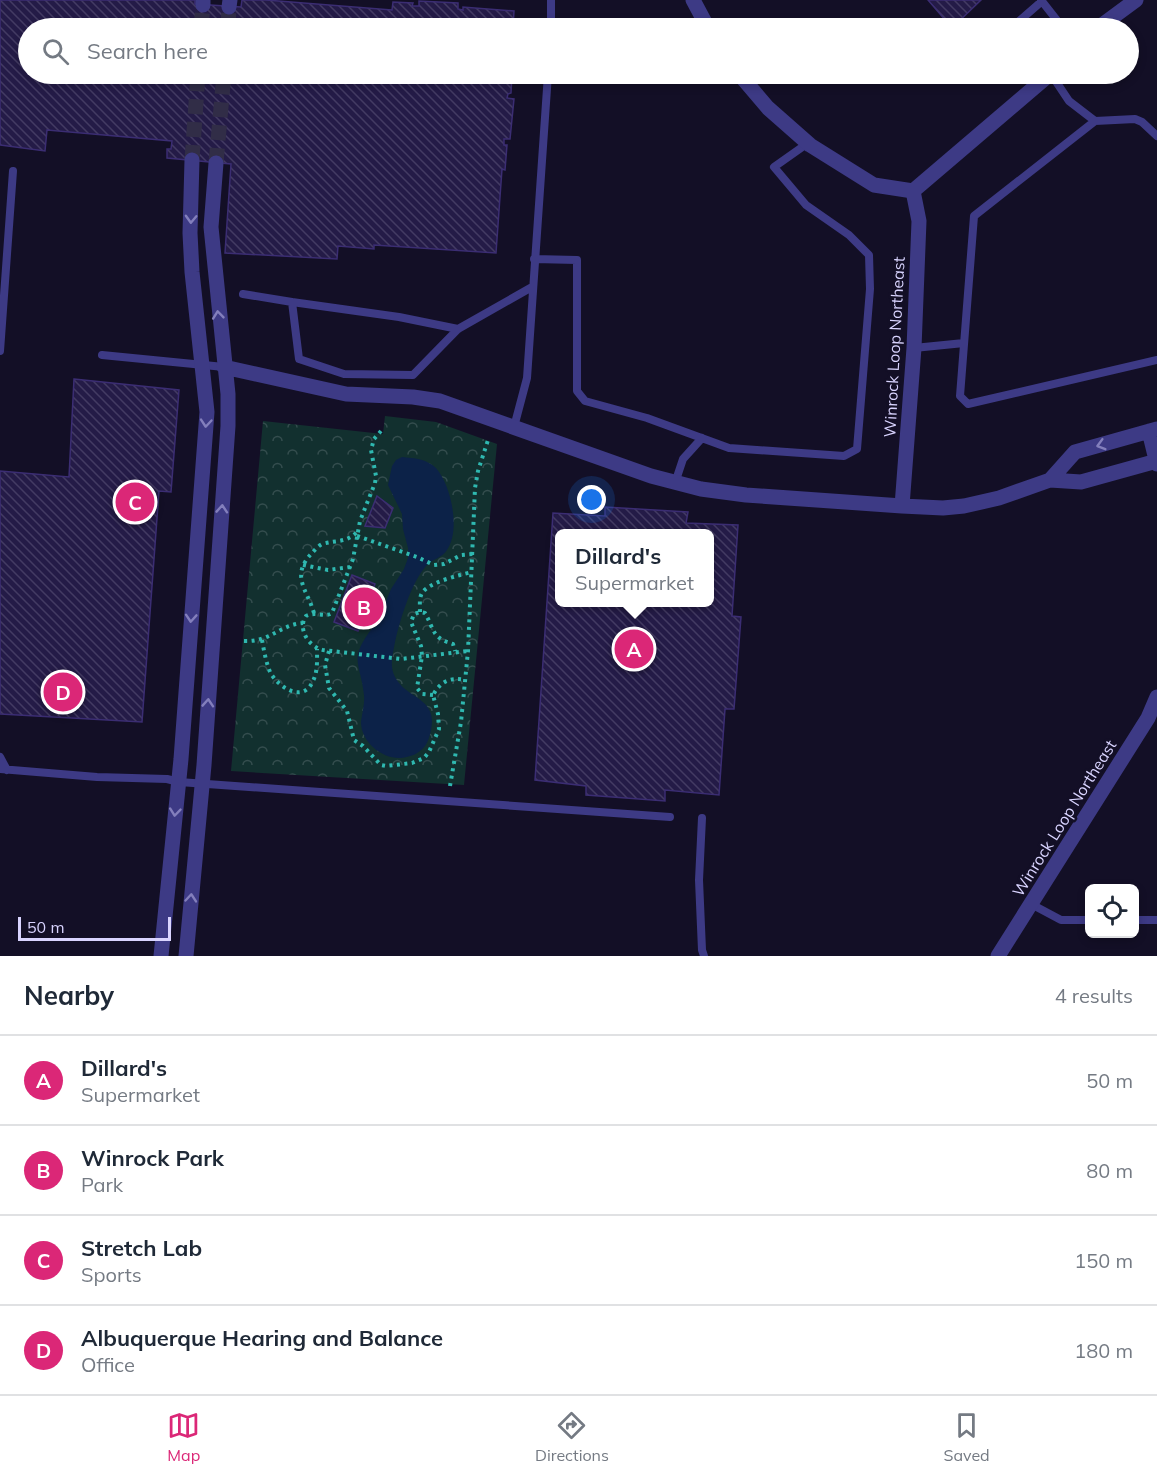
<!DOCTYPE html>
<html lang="en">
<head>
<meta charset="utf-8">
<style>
	:root { --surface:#fff; --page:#f2f2f3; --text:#1f2937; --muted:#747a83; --line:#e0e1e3; --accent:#db2777 }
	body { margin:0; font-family:Mulish,sans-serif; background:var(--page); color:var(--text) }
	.controls { position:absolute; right:18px; bottom:18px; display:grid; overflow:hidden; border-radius:9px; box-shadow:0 3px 9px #0003 }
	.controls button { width:54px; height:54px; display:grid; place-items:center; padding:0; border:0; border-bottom:2px solid var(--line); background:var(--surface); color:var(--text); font:30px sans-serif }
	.scale { position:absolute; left:18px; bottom:15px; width:153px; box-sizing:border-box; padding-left:6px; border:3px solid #d9d4ff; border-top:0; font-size:16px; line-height:21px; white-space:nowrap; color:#d9d4ff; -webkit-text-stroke:4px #130f26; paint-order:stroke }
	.you { position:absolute; left:592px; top:500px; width:21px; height:21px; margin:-15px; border:4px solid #fff; border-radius:50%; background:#1a73e8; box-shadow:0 0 0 9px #1a73e833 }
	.badge { display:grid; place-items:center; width:39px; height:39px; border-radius:50%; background:var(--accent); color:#fff; font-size:20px; font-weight:700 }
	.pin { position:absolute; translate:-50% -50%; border:3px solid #fff; box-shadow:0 2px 6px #0006 }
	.popup { position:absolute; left:555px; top:529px; width:159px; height:78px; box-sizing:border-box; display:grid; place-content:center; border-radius:9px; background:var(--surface); filter:drop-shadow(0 2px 4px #0005); font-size:20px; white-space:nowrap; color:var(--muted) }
	.popup b { font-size:22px; color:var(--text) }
	.popup::after { content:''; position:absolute; left:50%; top:100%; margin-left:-12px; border:12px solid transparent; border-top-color:var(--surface) }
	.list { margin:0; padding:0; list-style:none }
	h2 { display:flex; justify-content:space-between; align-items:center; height:78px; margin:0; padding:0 24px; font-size:26px }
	h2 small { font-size:20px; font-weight:400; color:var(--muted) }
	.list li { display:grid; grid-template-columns:39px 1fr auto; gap:18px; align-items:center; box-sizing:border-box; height:90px; padding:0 24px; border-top:2px solid var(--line) }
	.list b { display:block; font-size:22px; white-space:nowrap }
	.list p { margin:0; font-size:20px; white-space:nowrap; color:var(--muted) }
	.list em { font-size:20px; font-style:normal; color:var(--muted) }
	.icon { flex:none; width:33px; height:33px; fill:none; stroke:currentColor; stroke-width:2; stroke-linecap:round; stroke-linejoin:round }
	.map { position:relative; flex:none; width:1157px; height:956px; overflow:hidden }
	.search { position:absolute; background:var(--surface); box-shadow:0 3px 9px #0003; left:18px; right:18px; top:18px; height:66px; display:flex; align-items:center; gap:15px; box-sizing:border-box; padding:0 21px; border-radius:33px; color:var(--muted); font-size:22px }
	.sheet { height:438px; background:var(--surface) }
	nav { display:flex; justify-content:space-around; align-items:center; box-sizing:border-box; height:84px; border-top:2px solid var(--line); background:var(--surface); font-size:16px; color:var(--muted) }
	nav a { display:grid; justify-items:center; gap:3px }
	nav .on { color:var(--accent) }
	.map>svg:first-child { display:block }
	.park { fill:url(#park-crowns) }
	.water { fill:#0c2248 }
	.building { fill:url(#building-back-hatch); stroke:#3b2d73; stroke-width:1.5; fill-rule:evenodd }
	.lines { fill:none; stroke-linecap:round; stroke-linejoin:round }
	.minor-tunnel { stroke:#312d47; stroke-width:15; stroke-dasharray:15 8; stroke-linecap:butt }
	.path { stroke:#2fb8b0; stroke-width:4; stroke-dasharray:3 4.5; stroke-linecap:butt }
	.service { stroke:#3d3a85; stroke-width:8 }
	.minor { stroke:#3d3a85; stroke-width:15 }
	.oneway { stroke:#837fbc }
	.labels { text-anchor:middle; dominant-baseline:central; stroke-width:5; stroke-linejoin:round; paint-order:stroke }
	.street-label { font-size:16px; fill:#d9d4ff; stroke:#130f26 }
</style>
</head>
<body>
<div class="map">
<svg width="1157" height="956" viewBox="0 0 1157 956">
	<defs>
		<pattern id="park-crowns" width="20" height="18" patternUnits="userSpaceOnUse" patternTransform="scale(1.5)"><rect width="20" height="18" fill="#12302f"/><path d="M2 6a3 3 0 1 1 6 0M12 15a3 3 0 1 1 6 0" fill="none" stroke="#344d4e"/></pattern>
		<pattern id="building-back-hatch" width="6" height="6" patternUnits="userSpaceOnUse" patternTransform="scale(1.5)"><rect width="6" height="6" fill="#241b47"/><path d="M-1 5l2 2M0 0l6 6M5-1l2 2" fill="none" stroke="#433b63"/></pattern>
	</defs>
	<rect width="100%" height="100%" fill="#130f26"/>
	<path class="park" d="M 385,416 L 436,422 L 497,444 L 464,785 L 231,771 L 263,421 L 383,434 Z"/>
	<path class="water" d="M 402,457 C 414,458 427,459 436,468 C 451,485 461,530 447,550 C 442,558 432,559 426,566 C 411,583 400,620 395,642 C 393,653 389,666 395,677 C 406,699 438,697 431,730 C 430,735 428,742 425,746 C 419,754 410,757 401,758 C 382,759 361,742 361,722 C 362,713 365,704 364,695 C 360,661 348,660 373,627 L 375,628 L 391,589 L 404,569 L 408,558 L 408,548 L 403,529 L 402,514 L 388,485 L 392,466 L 396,460 Z"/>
	<path class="building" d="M 0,0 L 195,0 L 195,4 L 241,7 L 242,0 L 266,0 L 392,10 L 393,2 L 413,3 L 412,6 L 419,6 L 419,1 L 458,3 L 458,9 L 463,10 L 463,7 L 514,11 L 513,28 L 28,28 L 28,74 L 512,74 L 511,93 L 508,94 L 507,98 L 514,99 L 510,139 L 504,139 L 504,145 L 507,145 L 505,170 L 502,169 L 496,253 L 374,245 L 374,249 L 338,246 L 337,259 L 225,253 L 231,164 L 167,158 L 167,149 L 171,149 L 172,141 L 47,130 L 45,151 L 0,145 Z
		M 928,0 L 981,0 L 952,28 Z
		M 74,379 L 179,390 L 171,492 L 159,491 L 142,722 L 0,714 L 0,471 L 69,477 Z
		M 377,496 L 393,508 L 385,528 L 365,526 Z
		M 605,507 L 688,512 L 686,523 L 738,525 L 732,616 L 741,617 L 734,709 L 725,709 L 719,795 L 665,790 L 665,801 L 586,795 L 586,786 L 535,780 L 553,513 L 605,516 ZM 559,534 L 709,534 L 709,602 L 559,602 Z
		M 352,575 L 375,584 L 358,631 L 334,622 Z"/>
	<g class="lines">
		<path class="minor-tunnel" d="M 201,28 L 203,5
			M 228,28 L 229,7
			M 192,160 L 198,74
			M 216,163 L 224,74"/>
		<path class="path" d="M 381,431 L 374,439 L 371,450 L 376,476 L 375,483 L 360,521 L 353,559 L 332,613 C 325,618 315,611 306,616 C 297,629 309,647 323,650 L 401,659 L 468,651
			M 357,536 L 417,557 L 434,565 L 444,564 L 461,555 L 473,554
			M 303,565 L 328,570 L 350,567
			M 420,612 C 420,606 419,598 422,593 C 429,582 460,575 472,572
			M 314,613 C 307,589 290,576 312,553 C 315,550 318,546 322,544 C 336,540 346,543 357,532
			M 262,640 C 264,651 266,662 270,672 C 278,687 303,704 313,681 C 318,671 317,659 317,649
			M 244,641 C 271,642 279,625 303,623
			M 329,651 L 325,665 L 329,688 L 347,711 L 354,740 L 363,746 L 381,765 L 386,766 L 412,763 L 424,758 L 429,752 L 439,729 L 438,714 L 433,695 C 441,681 450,677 465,680
			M 433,695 L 422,694 L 417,688 L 422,656 L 421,646 L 411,622 L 414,614 L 420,612 L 425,613 C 435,631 432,638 453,644 L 455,651
			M 450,786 L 461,722 L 468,651 L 475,488 L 478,471 L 489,437"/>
		<path class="service" d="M 1041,0 L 1063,28
			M 1018,22 L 1041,2
			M 551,28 L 551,0
			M 1051,74 L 1069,101 L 1095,121
			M 1157,136 L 1142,122 L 1135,119 L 1095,121 L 974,216 L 960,396 L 968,404 L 1157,360
			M 534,259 L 577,260 L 577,391 L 585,401 L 647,418 L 729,448 L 844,456 L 857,449 L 870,289 L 869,255 L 849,235 L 806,205 L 774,167 L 808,143
			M 243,294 L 292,302 L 299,359 L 344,374 L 413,375 L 458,329 L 532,287
			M 292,302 L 399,317 L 458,329
			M 914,348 L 964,343
			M 0,351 L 13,171
			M 102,355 L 224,367
			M 514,427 L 527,378 L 548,74
			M 675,483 L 683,459 L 702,438
			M 0,757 L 7,770
			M 0,769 L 97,777 L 167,779 L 179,782 L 670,817
			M 702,818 L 699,880 L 702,950 L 704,956
			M 1031,904 L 1061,920 L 1090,920
			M 1134,920 L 1157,920"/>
		<path class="minor" d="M 693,0 L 708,28
			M 203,5 L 203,0
			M 229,7 L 230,0
			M 1098,28 L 1136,0
			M 739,74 L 768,108 L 810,145 L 874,185 L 913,191 L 1050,74
			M 224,367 L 346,394 L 413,397 L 440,401 L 651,476 L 701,489 L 746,495 L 902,506 L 943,508 L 964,506 L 999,498 L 1050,480 L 1081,482 L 1157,461
			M 1149,431 L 1157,464
			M 1050,480 L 1075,452 L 1157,429
			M 902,506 L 914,348 L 919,221 L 913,191
			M 161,956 L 181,759 L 207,412 L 192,272 L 190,233 L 192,160
			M 186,956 L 204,765 L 228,426 L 228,394 L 211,227 L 216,163
			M 998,956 L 1148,718 L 1157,697"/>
	</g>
	<defs><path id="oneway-chevron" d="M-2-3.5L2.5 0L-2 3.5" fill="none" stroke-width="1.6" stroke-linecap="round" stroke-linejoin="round" transform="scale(1.5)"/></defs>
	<g class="oneway">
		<use href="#oneway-chevron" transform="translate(191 219) rotate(92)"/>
		<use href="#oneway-chevron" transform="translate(218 315) rotate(-96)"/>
		<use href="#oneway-chevron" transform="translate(206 423) rotate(95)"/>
		<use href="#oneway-chevron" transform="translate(1101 445) rotate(164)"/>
		<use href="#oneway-chevron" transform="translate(222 509) rotate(-86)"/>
		<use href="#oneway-chevron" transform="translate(191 618) rotate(94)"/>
		<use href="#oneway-chevron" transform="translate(208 703) rotate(-86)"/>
		<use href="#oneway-chevron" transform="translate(175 812) rotate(96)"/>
		<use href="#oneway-chevron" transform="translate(191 898) rotate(-85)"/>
	</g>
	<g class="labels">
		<g class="street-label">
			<text transform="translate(894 347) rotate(-87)">Winrock Loop Northeast</text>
			<text transform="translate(1064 818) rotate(-58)">Winrock Loop Northeast</text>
		</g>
	</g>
</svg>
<div class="controls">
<button><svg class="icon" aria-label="locate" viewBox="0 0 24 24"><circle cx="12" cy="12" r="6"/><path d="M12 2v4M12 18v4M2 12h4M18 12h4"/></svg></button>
</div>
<div class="scale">50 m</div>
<div class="you"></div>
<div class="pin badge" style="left:634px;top:649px">A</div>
<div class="popup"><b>Dillard's</b>Supermarket</div>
<div class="pin badge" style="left:364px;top:607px">B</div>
<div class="pin badge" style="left:135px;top:502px">C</div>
<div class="pin badge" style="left:63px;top:692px">D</div>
<div class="search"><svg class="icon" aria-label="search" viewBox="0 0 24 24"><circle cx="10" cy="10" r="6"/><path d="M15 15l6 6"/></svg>Search here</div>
</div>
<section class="sheet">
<h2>Nearby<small>4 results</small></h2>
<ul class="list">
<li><span class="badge">A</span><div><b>Dillard's</b><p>Supermarket</p></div><em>50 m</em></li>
<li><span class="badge">B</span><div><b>Winrock Park</b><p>Park</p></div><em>80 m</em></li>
<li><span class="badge">C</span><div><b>Stretch Lab</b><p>Sports</p></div><em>150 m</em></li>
<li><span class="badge">D</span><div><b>Albuquerque Hearing and Balance</b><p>Office</p></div><em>180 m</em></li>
</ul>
</section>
<nav>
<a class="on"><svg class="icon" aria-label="map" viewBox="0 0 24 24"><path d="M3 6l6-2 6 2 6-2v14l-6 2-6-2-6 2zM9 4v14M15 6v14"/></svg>Map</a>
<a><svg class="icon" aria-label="directions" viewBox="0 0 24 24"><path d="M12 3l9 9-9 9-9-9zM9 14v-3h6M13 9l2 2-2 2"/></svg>Directions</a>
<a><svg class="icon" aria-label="saved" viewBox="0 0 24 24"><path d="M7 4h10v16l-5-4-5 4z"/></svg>Saved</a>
</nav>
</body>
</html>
